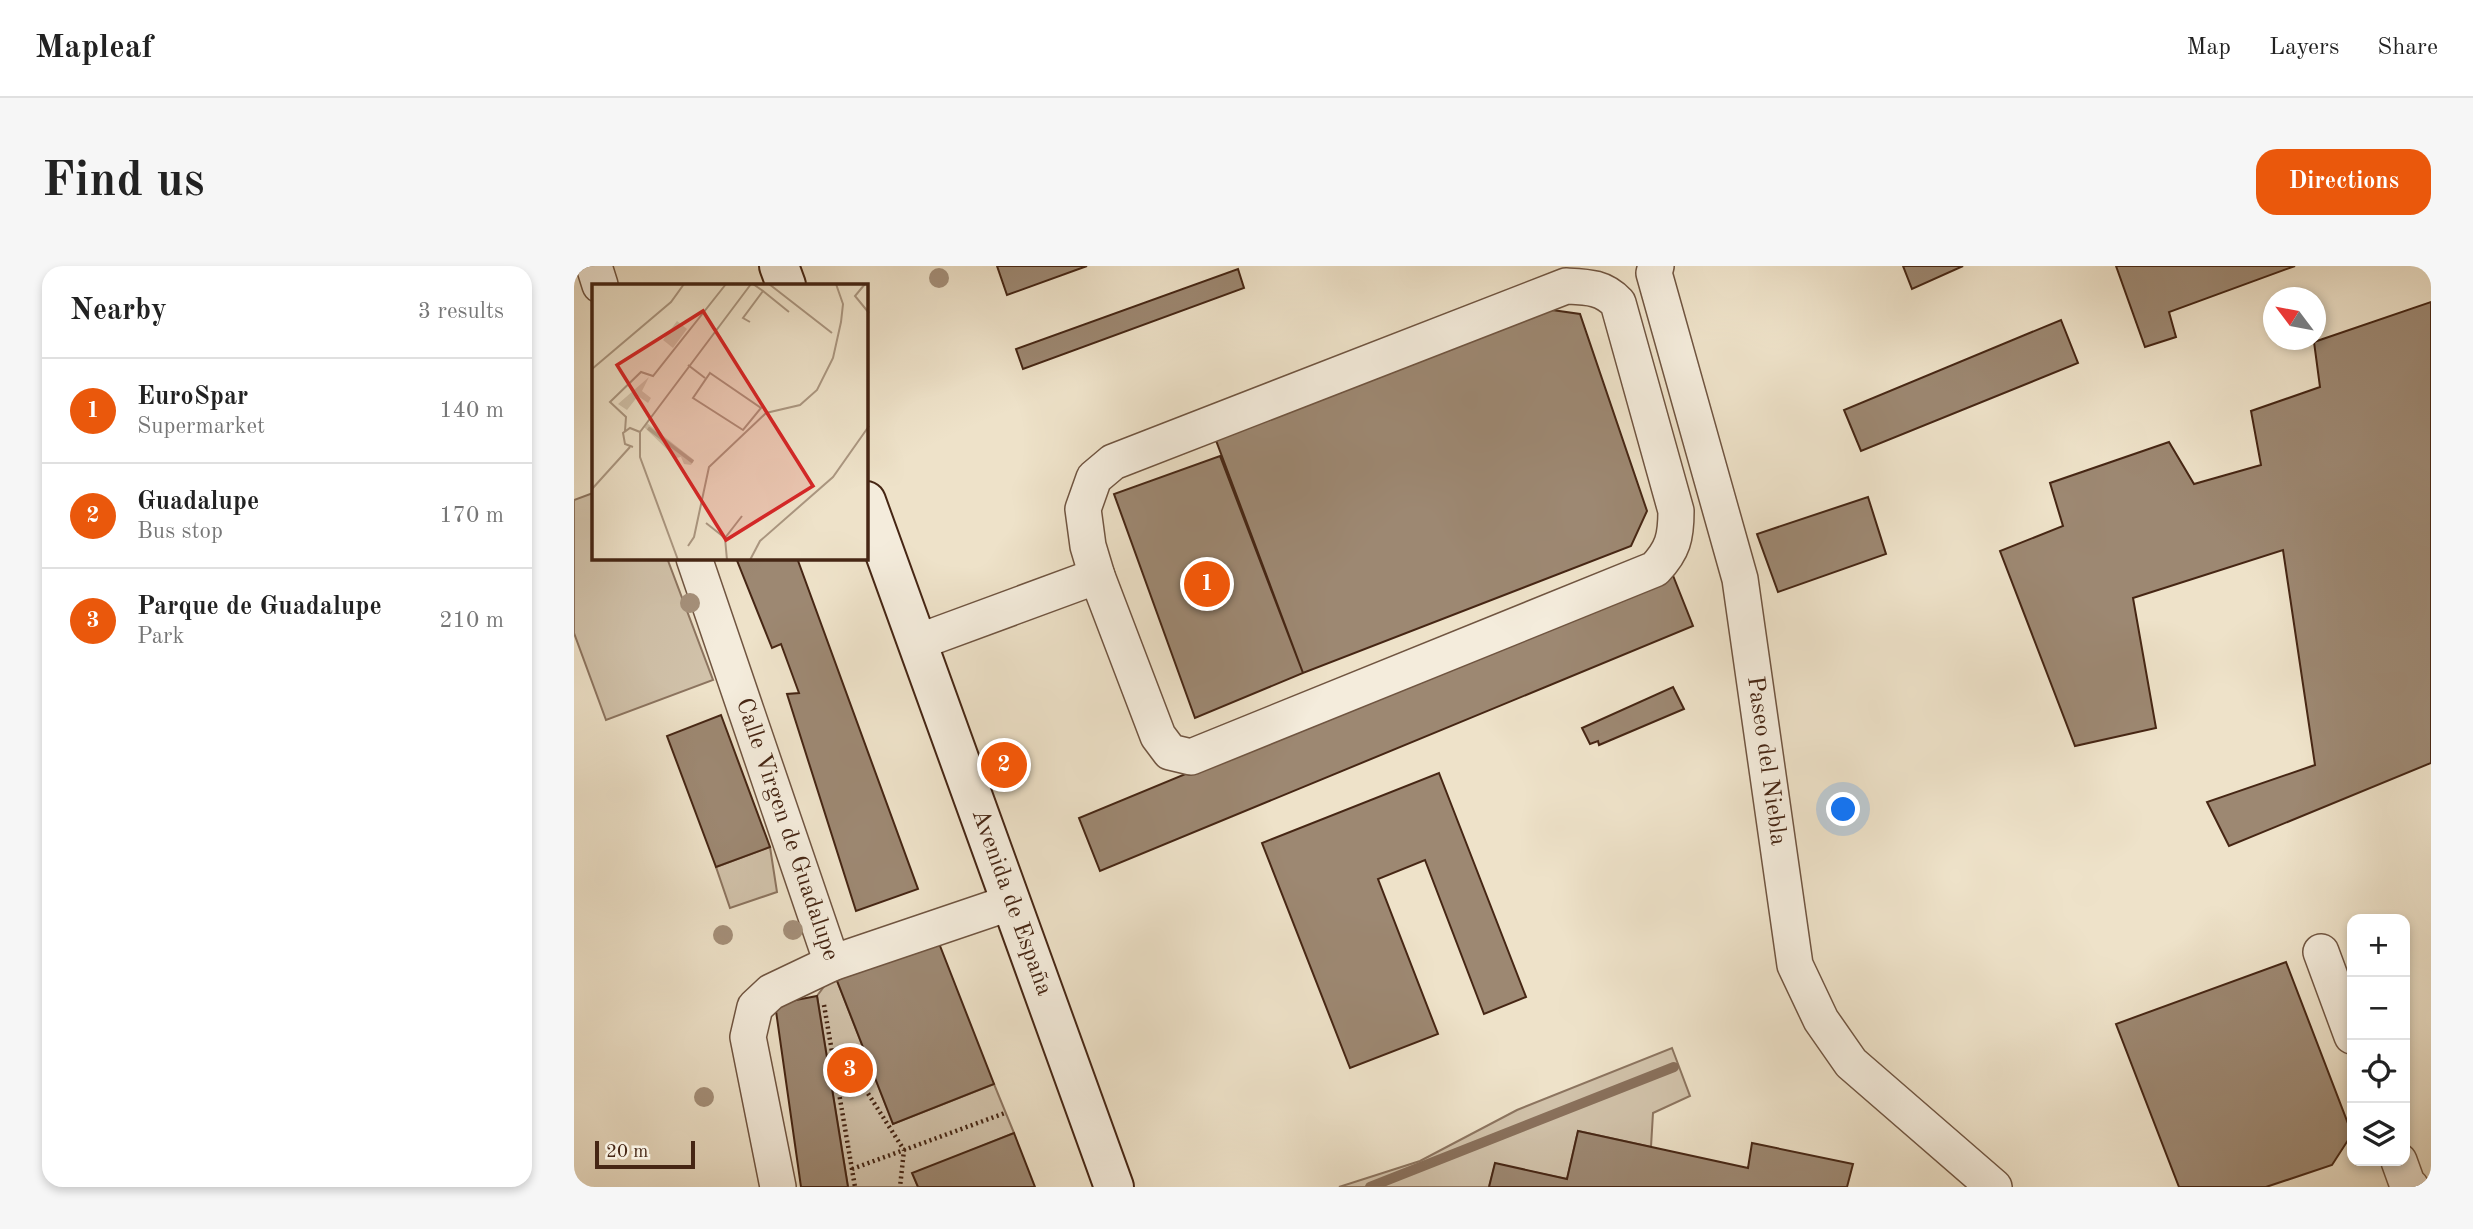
<!DOCTYPE html>
<html lang="en">
<head>
<meta charset="utf-8">
<style>
	:root { --surface:#fff; --page:#f6f6f6; --text:#222; --muted:#767676; --line:#e0e0e0; --accent:#ea580c }
	body { margin:0; font-family:"Old Standard TT",serif; background:var(--page); color:var(--text) }
	.controls { position:absolute; right:21px; bottom:21px; display:grid; overflow:hidden; border-radius:14px; box-shadow:0 4px 10px #0003 }
	.controls button { width:63px; height:63px; display:grid; place-items:center; padding:0; border:0; border-bottom:2px solid var(--line); background:var(--surface); color:var(--text); font:35px sans-serif }
	.compass { position:absolute; left:1689px; top:21px; width:63px; height:63px; border-radius:50%; background:var(--surface); box-shadow:0 4px 10px #0003; rotate:302deg }
	.scale { position:absolute; left:21px; bottom:18px; width:100px; box-sizing:border-box; padding-left:7px; border:4px solid #462614; border-top:0; font-size:19px; line-height:24px; white-space:nowrap; color:#462614; -webkit-text-stroke:5px #f4ecdc; paint-order:stroke }
	.you { position:absolute; left:1270px; top:544px; width:24px; height:24px; margin:-18px; border:5px solid #fff; border-radius:50%; background:#1a73e8; box-shadow:0 0 0 10px #1a73e833 }
	.badge { display:grid; place-items:center; width:46px; height:46px; border-radius:50%; background:var(--accent); color:#fff; font-size:23px; font-weight:700 }
	.pin { position:absolute; translate:-50% -50%; border:4px solid #fff; box-shadow:0 2px 7px #0006 }
	.list { margin:0; padding:0; list-style:none }
	h2 { display:flex; justify-content:space-between; align-items:center; height:91px; margin:0; padding:0 28px; font-size:30px }
	h2 small { font-size:23px; font-weight:400; color:var(--muted) }
	.list li { display:grid; grid-template-columns:46px 1fr auto; gap:21px; align-items:center; box-sizing:border-box; height:105px; padding:0 28px; border-top:2px solid var(--line) }
	.list b { display:block; font-size:26px; white-space:nowrap }
	.list p { margin:0; font-size:23px; white-space:nowrap; color:var(--muted) }
	.list em { font-size:23px; font-style:normal; color:var(--muted) }
	.icon { flex:none; width:38px; height:38px; fill:none; stroke:currentColor; stroke-width:2; stroke-linecap:round; stroke-linejoin:round }
	.map { position:relative; flex:none; width:1857px; height:921px; overflow:hidden; border-radius:21px }
	header { display:flex; align-items:center; gap:42px; box-sizing:border-box; height:98px; padding:0 35px; background:var(--surface); border-bottom:2px solid var(--line) }
	header strong { font-size:33px }
	nav { display:flex; gap:38px; margin-inline-start:auto; font-size:24px }
	.intro { display:flex; align-items:center; justify-content:space-between; box-sizing:border-box; height:168px; padding:0 42px }
	h1 { margin:0; font-size:49px }
	.button { padding:18px 32px; border-radius:21px; background:var(--accent); color:#fff; font-size:24px; font-weight:700 }
	main { display:flex; gap:42px; padding:0 42px }
	aside { flex:1; background:var(--surface); border-radius:21px; box-shadow:0 4px 10px #0003 }
	.map>svg:first-child { display:block }
	.green { fill:#d1c2aa; stroke:#8c745f; stroke-width:2 }
	.lines { fill:none; stroke-linecap:round; stroke-linejoin:round }
	.stream { stroke:#89705b; stroke-width:10 }
	.building { fill:#9d8872; stroke:#462614; stroke-width:2 }
	.street-casing { stroke:#705541; stroke-width:38 }
	.secondary-casing { stroke:#462614; stroke-width:42 }
	.path { stroke:#462614; stroke-width:4.5; stroke-dasharray:2 3.5; stroke-linecap:butt }
	.street { stroke:#f4ecdc; stroke-width:35 }
	.secondary { stroke:#f4ecdc; stroke-width:38 }
	.tree { fill:#a5907a }
	.labels { text-anchor:middle; dominant-baseline:central; stroke-width:7; stroke-linejoin:round; paint-order:stroke }
	.street-label { font-size:24px; fill:#462614; stroke:#f4ecdc }
	.inset-river { fill:none; stroke:#b5a28b; stroke-width:3.5 }
	.inset-road { fill:none; stroke:#ab9781; stroke-width:2 }
	.view { fill:#d62828; fill-opacity:0.15; stroke:#d62828; stroke-width:3.5 }
	.inset-edge { fill:none; stroke:#462614; stroke-width:3.5 }
</style>
</head>
<body>
<header>
<strong>Mapleaf</strong>
<nav><a>Map</a><a>Layers</a><a>Share</a></nav>
</header>
<div class="intro"><h1>Find us</h1><a class="button">Directions</a></div>
<main>
<aside>
<h2>Nearby<small>3 results</small></h2>
<ul class="list">
<li><span class="badge">1</span><div><b>EuroSpar</b><p>Supermarket</p></div><em>140 m</em></li>
<li><span class="badge">2</span><div><b>Guadalupe</b><p>Bus stop</p></div><em>170 m</em></li>
<li><span class="badge">3</span><div><b>Parque de Guadalupe</b><p>Park</p></div><em>210 m</em></li>
</ul>
</aside>
<div class="map">
<svg width="1857" height="921" viewBox="0 0 1857 921">
	<rect width="100%" height="100%" fill="#eee2c9"/>
	<filter id="stains"><feTurbulence type="fractalNoise" baseFrequency=".00286" numOctaves="4"/><feColorMatrix values="0 0 0 0 .2 0 0 0 0 .09 0 0 0 0 .02 0 0 0 .5 -.17"/></filter>
	<radialGradient id="worn" r=".72"><stop offset=".6" stop-color="#630" stop-opacity="0"/><stop offset="1" stop-color="#630" stop-opacity=".3"/></radialGradient>
	<path class="green" d="M 19,227 L 19,292 L 93,292 L 139,414 L 32,454 L 0,367 L 0,234 Z
		M 196,581 L 203,626 L 156,642 L 142,601 Z
		M 260,707 L 319,858 L 420,818 L 440,867 L 339,908 L 344,921 L 274,921 L 243,730 Z
		M 1098,782 L 1116,830 L 1079,847 L 1077,881 L 1004,865 L 993,913 L 921,898 L 915,921 L 765,921 L 846,895 L 943,844 Z"/>
	<g class="lines">
		<path class="stream" d="M 796,921 L 1100,801"/>
	</g>
	<path class="building" d="M 423,0 L 513,0 L 433,29 Z
		M 1329,0 L 1389,0 L 1338,23 Z
		M 1542,0 L 1721,0 L 1595,46 L 1602,71 L 1571,81 Z
		M 664,3 L 670,22 L 449,103 L 442,83 Z
		M 1857,36 L 1857,497 L 1655,580 L 1633,536 L 1741,499 L 1709,284 L 1559,332 L 1582,462 L 1501,480 L 1426,285 L 1489,260 L 1476,217 L 1595,176 L 1620,218 L 1687,199 L 1677,145 L 1746,121 L 1740,76 Z
		M 971,43 L 1006,48 L 1073,245 L 1057,280 L 729,407 L 640,169 Z
		M 1487,54 L 1504,97 L 1287,185 L 1270,144 Z
		M 646,190 L 729,407 L 621,452 L 540,228 Z
		M 1294,231 L 1312,288 L 1204,326 L 1183,268 Z
		M 162,292 L 223,292 L 344,623 L 282,645 L 213,428 L 225,427 L 207,378 L 198,382 Z
		M 1098,307 L 1119,360 L 526,605 L 505,552 Z
		M 1099,421 L 1110,443 L 1025,479 L 1024,475 L 1016,478 L 1008,462 Z
		M 147,449 L 196,581 L 142,601 L 93,470 Z
		M 865,507 L 952,731 L 910,748 L 851,594 L 804,613 L 864,768 L 776,802 L 688,577 Z
		M 361,667 L 420,818 L 319,858 L 260,707 Z
		M 1712,696 L 1778,868 L 1758,899 L 1692,921 L 1605,921 L 1542,758 Z
		M 243,730 L 274,921 L 227,921 L 201,738 Z
		M 1004,865 L 1174,902 L 1178,877 L 1279,898 L 1273,921 L 915,921 L 921,897 L 993,913 Z
		M 440,867 L 461,921 L 344,921 L 338,907 Z"/>
	<g class="lines">
		<g class="street-casing">
			<g id="street">
				<path d="M 20,0 L 26,19"/>
				<path id="s1" d="M 1082,0 L 1080,7 L 1166,313 L 1221,699 L 1247,754 L 1277,797 L 1420,921"/>
				<path d="M 992,20 C 1014,21 1029,21 1044,37 L 1102,245 C 1102,271 1099,284 1081,303 L 617,491 L 596,486 L 584,470 L 523,310 L 514,280 L 509,243 L 520,212 L 539,196 Z"/>
				<path id="s2" d="M 120,292 L 258,697 L 197,726 L 181,741 L 174,771 L 204,921"/>
				<path d="M 344,376 L 523,310"/>
				<path d="M 1747,686 L 1778,770"/>
				<path d="M 258,697 L 438,636"/>
				<path d="M 1825,895 L 1834,920 L 1837,921"/>
			</g>
		</g>
		<g class="secondary-casing">
			<g id="secondary">
				<path d="M 205,0 L 212,19"/>
				<path id="s3" d="M 292,235 L 540,921"/>
			</g>
		</g>
		<path class="path" d="M 250,739 L 281,921
			M 261,801 L 274,805 L 288,818 L 330,884 L 326,921
			M 278,810 L 292,790
			M 278,903 L 431,847"/>
		<use href="#street" class="street"/>
		<use href="#secondary" class="secondary"/>
	</g>
	<g class="tree">
		<circle cx="365" cy="12" r="10"/>
		<circle cx="116" cy="337" r="10"/>
		<circle cx="219" cy="664" r="10"/>
		<circle cx="149" cy="669" r="10"/>
		<circle cx="130" cy="831" r="10"/>
	</g>
	<g class="labels">
		<g class="street-label">
			<text stroke="none"><textPath href="#s1" startOffset="509">Paseo del Niebla</textPath></text>
			<text stroke="none"><textPath href="#s2" startOffset="287">Calle Virgen de Guadalupe</textPath></text>
			<text stroke="none"><textPath href="#s3" startOffset="427">Avenida de España</textPath></text>
		</g>
	</g>
	<g transform="translate(18 18)">
		<rect width="276" height="276" fill="#eee2c9"/>
		<path d="M 85,37 L 95,45 L 81,64 L 71,56 ZM 57,93 L 50,107 L 59,114 L 56,119 L 46,112 L 35,126 L 26,120 ZM 55,139 L 102,176 L 99,181 L 92,180 L 89,173 L 84,174 L 52,143 Z" fill="#d1c2aa"/>
		<path class="inset-river" d="M 56,144 L 101,178"/>
		<path class="inset-road" d="M 177,0 L 240,49M 273,0 L 263,12 L 277,29M 171,7 L 197,28M 158,38 L 151,34 L 171,7 L 161,0M 96,81 L 113,94M 0,85 L 79,18 L 92,0M 118,89 L 169,124 L 151,146 L 101,114 ZM 33,147 L 34,133 L 18,118 L 49,88 L 61,92 L 134,0M 41,163 L 33,160 L 31,149 L 38,144 L 48,148M 0,205 L 38,163M 114,239 L 133,254M 96,262 L 102,253 L 117,183 L 174,129 L 208,121 L 225,106 L 241,74 L 249,38 L 251,20 L 244,0M 86,276 L 48,173 L 48,148 L 159,0M 135,276 L 133,254 L 150,232M 158,276 L 168,257 L 241,193 L 277,142"/>
		<path class="view" d="M 111,27 L 221,202 L 134,256 L 25,81 Z"/>
		<rect width="276" height="276" class="inset-edge"/>
	</g>
	<rect width="100%" height="100%" filter="url(#stains)"/>
	<rect width="100%" height="100%" fill="url(#worn)"/>
</svg>
<div class="controls">
<button>+</button>
<button>−</button>
<button><svg class="icon" aria-label="locate" viewBox="0 0 24 24"><circle cx="12" cy="12" r="6"/><path d="M12 2v4M12 18v4M2 12h4M18 12h4"/></svg></button>
<button><svg class="icon" aria-label="layers" viewBox="0 0 24 24"><path d="M12 4l9 5-9 5-9-5zM3 14l9 5 9-5"/></svg></button>
</div>
<svg class="compass" viewBox="-18 -18 36 36"><path d="M0-13l5 13h-10z" fill="#e53935"/><path d="M0 13l5-13h-10z" fill="#767676"/></svg>
<div class="scale">20 m</div>
<div class="you"></div>
<div class="pin badge" style="left:633px;top:318px">1</div>
<div class="pin badge" style="left:430px;top:499px">2</div>
<div class="pin badge" style="left:276px;top:804px">3</div>
</div>
</main>
</body>
</html>
